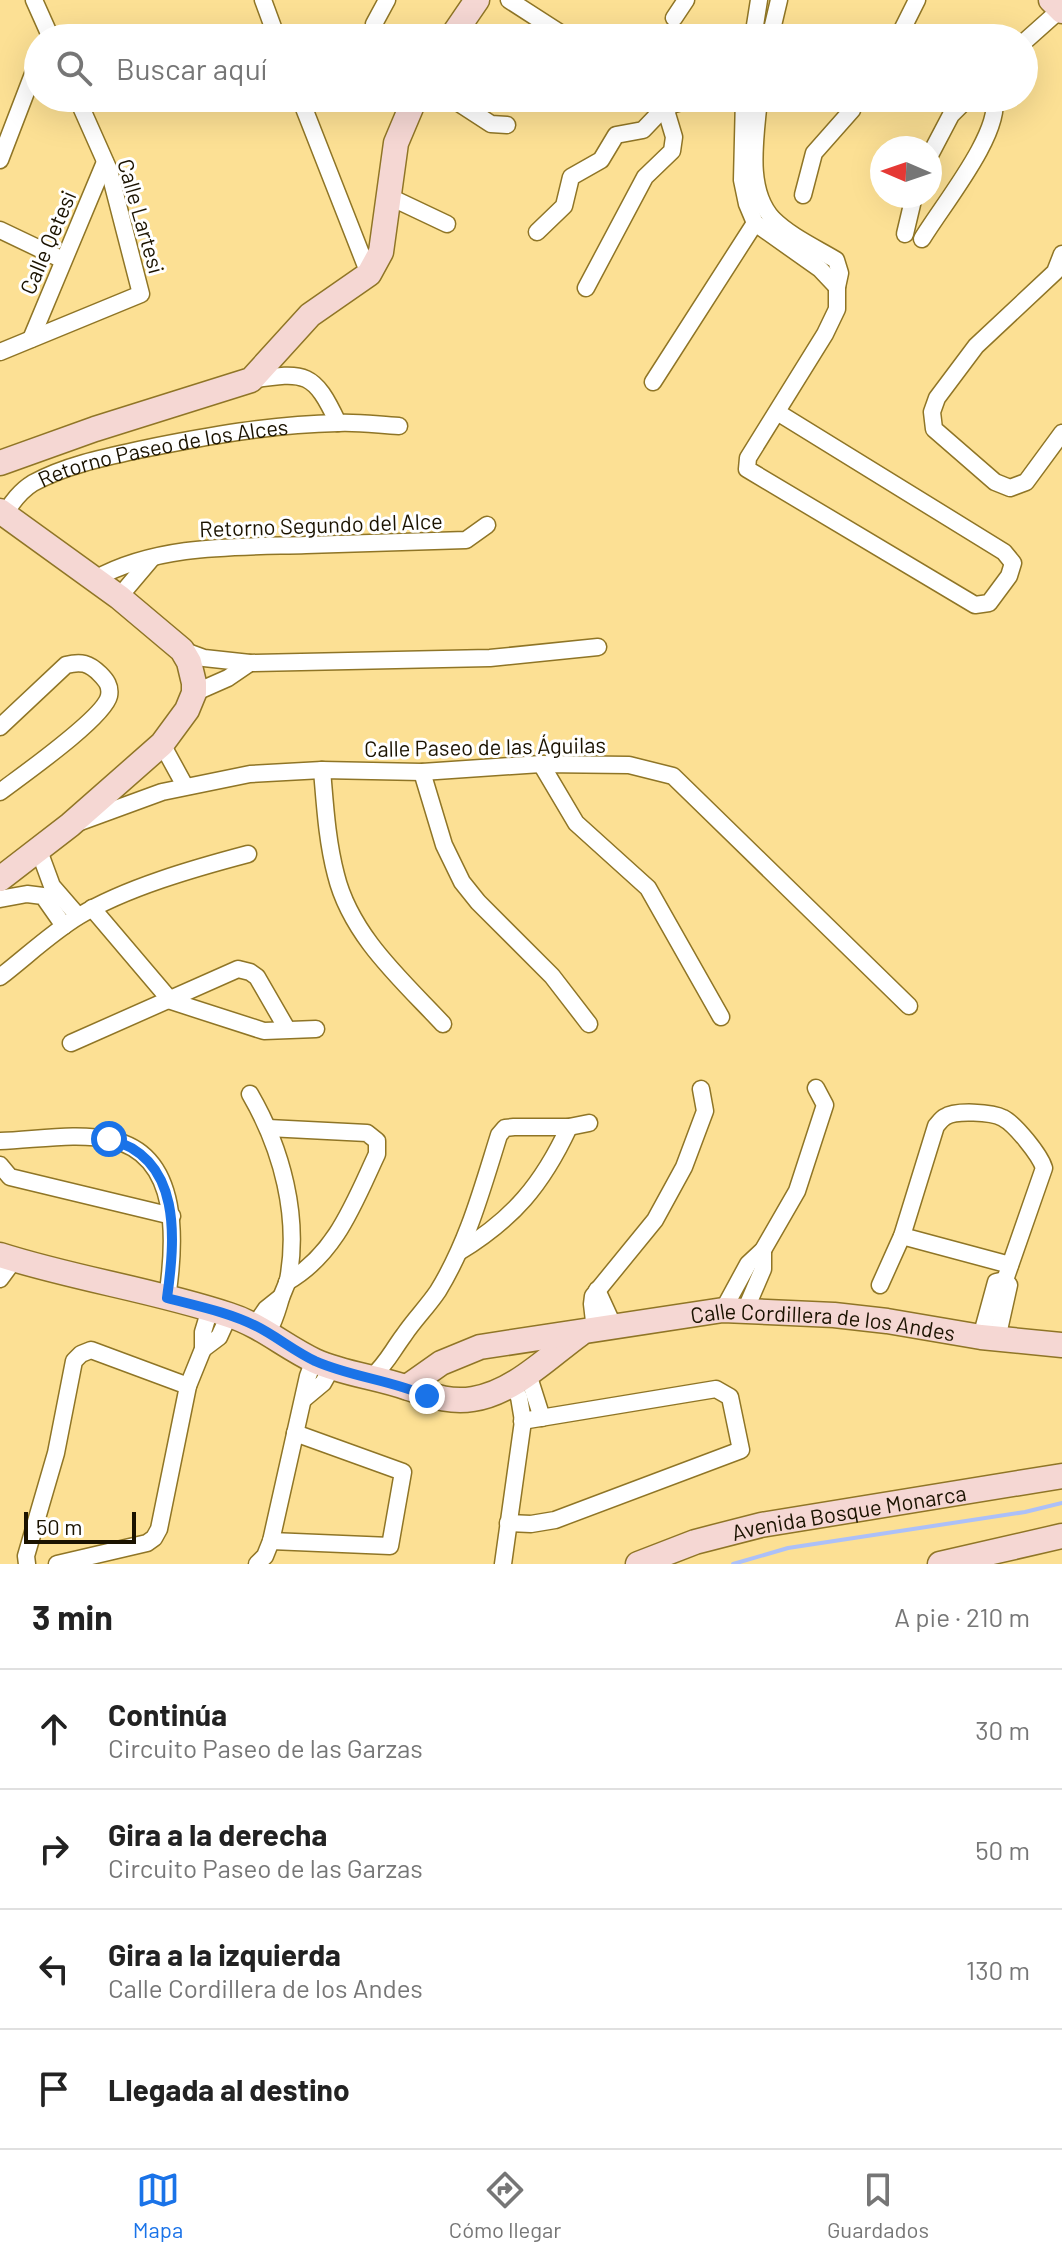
<!DOCTYPE html>
<html lang="es">
<head>
<meta charset="utf-8">
<style>
	:root { --surface:#fff; --page:#f6f6f6; --text:#222; --muted:#767676; --line:#e0e0e0; --accent:#1a73e8 }
	body { margin:0; font-family:Barlow,sans-serif; background:var(--page); color:var(--text) }
	.compass { position:absolute; left:870px; top:136px; width:72px; height:72px; border-radius:50%; background:var(--surface); box-shadow:0 8px 32px #0002; rotate:272deg }
	.scale { position:absolute; left:24px; bottom:20px; width:112px; box-sizing:border-box; padding-left:8px; border:4px solid #1b1300; border-top:0; font-size:22px; line-height:28px; white-space:nowrap; color:#1b1300; -webkit-text-stroke:6px #fff; paint-order:stroke }
	.stop { position:absolute; width:24px; height:24px; margin:-18px; border:6px solid #1a73e8; border-radius:50%; background:#fff }
	.stop.end { background:#1a73e8; border-color:#fff; box-shadow:0 2px 8px #0008 }
	.list { margin:0; padding:0; list-style:none }
	h2 { display:flex; justify-content:space-between; align-items:center; height:104px; margin:0; padding:0 32px; font-size:34px }
	h2 small { font-size:26px; font-weight:400; color:var(--muted) }
	.list li { display:grid; grid-template-columns:52px 1fr auto; gap:24px; align-items:center; box-sizing:border-box; height:120px; padding:0 32px; border-top:2px solid var(--line) }
	.list b { display:block; font-size:30px; white-space:nowrap }
	.list p { margin:0; font-size:26px; white-space:nowrap; color:var(--muted) }
	.list em { font-size:26px; font-style:normal; color:var(--muted) }
	.icon { flex:none; width:44px; height:44px; fill:none; stroke:currentColor; stroke-width:2; stroke-linecap:round; stroke-linejoin:round }
	.map { position:relative; flex:none; width:1062px; height:1564px; overflow:hidden }
	.search { position:absolute; background:var(--surface); box-shadow:0 8px 32px #0002; left:24px; right:24px; top:24px; height:88px; display:flex; align-items:center; gap:20px; box-sizing:border-box; padding:0 28px; border-radius:44px; color:var(--muted); font-size:30px }
	.sheet { height:584px; background:var(--surface) }
	nav { display:flex; justify-content:space-around; align-items:center; box-sizing:border-box; height:112px; border-top:2px solid var(--line); background:var(--surface); font-size:22px; color:var(--muted) }
	nav a { display:grid; justify-items:center; gap:4px }
	nav .on { color:var(--accent) }
	.map>svg:first-child { display:block }
	.lines { fill:none; stroke-linecap:round; stroke-linejoin:round }
	.stream { stroke:#acc0f8; stroke-width:4 }
	.street-casing { stroke:#8f7526; stroke-width:19 }
	.secondary-casing { stroke:#8f7526; stroke-width:27 }
	.street { stroke:#fff; stroke-width:16 }
	.secondary { stroke:#f5d7d3; stroke-width:24 }
	.route { stroke:#1a73e8; stroke-width:10 }
	.labels { text-anchor:middle; dominant-baseline:central; stroke-width:6; stroke-linejoin:round; paint-order:stroke }
	.street-label { font-size:22px; fill:#1b1300; stroke:#fff }
</style>
</head>
<body>
<div class="map">
<svg width="1062" height="1564" viewBox="0 0 1062 1564">
	<rect width="100%" height="100%" fill="#fce094"/>
	<g class="lines">
		<path class="stream" d="M 733,1564 L 788,1548 L 1025,1512 L 1062,1503"/>
		<g class="street-casing">
			<g id="street">
				<path d="M 34,0 L 51,38"/>
				<path d="M 263,0 L 277,38"/>
				<path d="M 509,0 L 568,38"/>
				<path d="M 674,18 L 686,0"/>
				<path d="M 374,38 L 374,24 L 387,0"/>
				<path d="M 753,38 L 759,0"/>
				<path d="M 770,38 L 779,0"/>
				<path d="M 898,38 L 917,0"/>
				<path d="M 1024,42 L 1061,9"/>
				<path d="M 300,98 L 369,274"/>
				<path d="M 451,98 L 491,124 L 507,125"/>
				<path d="M 744,98 L 742,180 L 747,204 L 755,223 L 820,269 L 837,287"/>
				<path d="M 759,98 C 756,136 745,189 773,219 C 790,236 816,248 836,260 L 840,273 L 837,287 L 837,309 L 825,334 L 748,458 L 747,469 L 975,605 L 989,603 L 1009,576 L 1013,563 L 1004,552 L 777,412"/>
				<path d="M 930,155 L 951,115 L 968,98"/>
				<path d="M 0,160 L 38,61"/>
				<path d="M 803,195 L 814,153 L 852,110 L 856,98"/>
				<path d="M 390,197 L 447,224"/>
				<path d="M 0,230 L 63,260"/>
				<path d="M 537,232 L 564,206 L 571,177 L 601,160 L 616,135 L 643,130 L 665,107 L 695,98"/>
				<path d="M 905,234 L 914,196"/>
				<path d="M 922,239 C 941,207 1002,133 994,98"/>
				<path d="M 1062,254 L 1055,272 L 976,346 L 937,398 L 932,412 L 934,429 L 995,482 L 1010,488 L 1026,482 L 1062,433"/>
				<path d="M 586,288 L 645,177 L 672,151 L 674,137 L 665,107"/>
				<path d="M 31,339 L 105,162"/>
				<path d="M 0,352 L 141,294 L 109,170 L 77,98"/>
				<path d="M 251,380 C 306,371 314,372 338,423"/>
				<path d="M 653,382 L 755,223"/>
				<path id="s1" d="M 4,515 C 12,502 20,491 33,483 C 66,465 106,457 143,449 C 207,436 273,424 338,423 C 358,422 379,425 399,426"/>
				<path d="M 95,579 C 158,544 236,547 306,545 C 359,543 413,542 466,540 L 487,525"/>
				<path d="M 119,597 L 152,558"/>
				<path d="M 182,650 L 204,658 L 250,663 L 490,658 L 598,647"/>
				<path d="M 194,693 L 228,678 L 250,663"/>
				<path d="M 0,727 L 66,665 C 81,661 89,663 100,674 C 106,680 111,686 109,696 C 104,718 21,776 0,792"/>
				<path d="M 162,744 L 185,786"/>
				<path d="M 541,764 L 576,823 L 648,888 L 721,1017"/>
				<path d="M 322,770 C 325,805 327,841 336,875 C 351,936 402,980 443,1024"/>
				<path d="M 422,772 L 444,845 L 462,882 L 478,902 L 552,976 L 589,1024"/>
				<path d="M 80,822 L 162,792 L 250,774 L 322,770 L 422,772 L 541,764 L 629,765 L 673,776 L 909,1006"/>
				<path d="M 38,848 L 52,886 L 78,916"/>
				<path d="M 0,899 L 27,894 L 43,896 L 64,926"/>
				<path d="M 92,908 L 171,1001 L 264,1031 L 316,1029"/>
				<path d="M 0,977 C 26,957 51,933 79,916 C 125,888 195,868 248,854"/>
				<path d="M 71,1043 L 238,969 L 250,972 L 257,977 L 287,1029"/>
				<path d="M 250,1094 C 282,1149 300,1217 288,1280 C 286,1286 283,1292 281,1298 C 277,1311 275,1320 268,1332"/>
				<path d="M 268,1128 L 367,1133 L 377,1141 L 377,1154 C 354,1203 336,1254 287,1282"/>
				<path d="M 0,1141 C 35,1140 77,1132 112,1140 C 182,1155 175,1245 167,1298"/>
				<path d="M 0,1165 L 10,1177 L 172,1216"/>
				<path d="M 902,1236 L 1010,1265"/>
				<path d="M 459,1252 C 513,1219 542,1185 569,1127"/>
				<path d="M 0,1279 L 14,1260"/>
				<path d="M 880,1285 L 902,1236 L 936,1126 C 939,1123 941,1119 945,1117 C 955,1110 992,1112 1003,1118 C 1015,1124 1040,1155 1044,1168 L 1005,1280 L 1009,1285 L 997,1339"/>
				<path d="M 597,1290 L 614,1327"/>
				<path d="M 723,1310 L 748,1264 L 763,1250 L 797,1191 L 825,1105 L 816,1088"/>
				<path d="M 745,1311 L 763,1269 L 763,1250"/>
				<path d="M 255,1325 L 266,1309 L 281,1297"/>
				<path d="M 595,1330 L 592,1304 L 593,1296 L 655,1220 L 684,1167 L 705,1111 L 701,1089"/>
				<path d="M 981,1337 L 996,1282 L 1005,1280"/>
				<path d="M 203,1349 L 219,1337 L 229,1315"/>
				<path d="M 528,1374 L 542,1418"/>
				<path d="M 370,1379 C 388,1362 390,1354 404,1335 C 414,1320 428,1306 438,1291 C 468,1242 482,1189 499,1135 L 505,1128 L 514,1127 L 569,1127 L 589,1123"/>
				<path d="M 305,1398 L 323,1383 L 332,1367"/>
				<path d="M 508,1523 L 531,1524 L 555,1520 L 741,1450 L 730,1397 L 716,1389 L 522,1421"/>
				<path d="M 271,1541 L 390,1546 L 403,1472 L 295,1433"/>
				<path d="M 27,1564 L 26,1556 L 56,1453 L 74,1361 L 81,1354 L 91,1350 L 188,1386"/>
				<path d="M 57,1564 L 147,1543 L 154,1538 L 159,1529 L 188,1386 L 203,1349 L 203,1332 L 210,1309"/>
				<path d="M 257,1564 L 265,1556 L 271,1541 L 308,1376 L 314,1360"/>
				<path d="M 503,1564 L 523,1421 L 519,1397 L 512,1386"/>
			</g>
		</g>
		<g class="secondary-casing">
			<g id="secondary">
				<path d="M 1051,0 L 1062,11"/>
				<path d="M 451,38 L 477,0"/>
				<path d="M 0,463 L 95,429 L 251,380 L 310,315 L 369,274 L 381,252 L 396,143 L 415,98"/>
				<path d="M 0,511 L 119,597 L 182,650 L 189,662 L 194,683 L 194,693 L 187,710 L 162,744 L 70,825 L 0,879"/>
				<path d="M 0,1255 C 75,1279 154,1290 229,1315 C 261,1325 285,1347 315,1361 C 344,1374 377,1377 408,1388 C 430,1395 449,1403 473,1399 C 513,1393 547,1358 580,1334"/>
				<path id="s2" d="M 407,1387 L 441,1363 L 480,1347 L 723,1310 L 834,1315 L 887,1321 L 981,1337 L 1062,1345"/>
				<path id="s3" d="M 638,1564 L 695,1542 L 761,1525 L 1062,1476"/>
				<path d="M 940,1564 L 1062,1536"/>
			</g>
		</g>
		<use href="#street" class="street"/>
		<use href="#secondary" class="secondary"/>
	</g>
	<g class="lines">
		<path class="route" d="M 109,1139 C 183,1158 175,1240 167,1298 C 197,1306 228,1312 256,1326 C 276,1336 294,1351 315,1361 C 351,1377 391,1380 427,1396"/>
	</g>
	<g class="labels">
		<g class="street-label">
			<text transform="translate(142 216) rotate(74)">Calle Lartesi</text>
			<text transform="translate(47 242) rotate(-67)">Calle Qetesi</text>
			<text stroke="none"><textPath href="#s1" startOffset="178">Retorno Paseo de los Alces</textPath></text>
			<text transform="translate(321 524) rotate(-2)">Retorno Segundo del Alce</text>
			<text transform="translate(485 746) rotate(-1)">Calle Paseo de las Águilas</text>
			<text stroke="none"><textPath href="#s2" startOffset="430">Calle Cordillera de los Andes</textPath></text>
			<text stroke="none"><textPath href="#s3" startOffset="218">Avenida Bosque Monarca</textPath></text>
		</g>
	</g>
</svg>
<svg class="compass" viewBox="-18 -18 36 36"><path d="M0-13l5 13h-10z" fill="#e53935"/><path d="M0 13l5-13h-10z" fill="#767676"/></svg>
<div class="scale">50 m</div>
<div class="stop" style="left:109px;top:1139px"></div>
<div class="stop end" style="left:427px;top:1396px"></div>
<div class="search"><svg class="icon" aria-label="search" viewBox="0 0 24 24"><circle cx="10" cy="10" r="6"/><path d="M15 15l6 6"/></svg>Buscar aquí</div>
</div>
<section class="sheet">
<h2>3 min<small>A pie · 210 m</small></h2>
<ul class="list">
<li><svg class="icon" aria-label="ahead" viewBox="0 0 24 24"><path d="M12 20V5M6 11l6-6 6 6"/></svg><div><b>Continúa</b><p>Circuito Paseo de las Garzas</p></div><em>30 m</em></li>
<li><svg class="icon" aria-label="right" viewBox="0 0 24 24"><path d="M7 20v-9h11M14 6l5 5-5 5"/></svg><div><b>Gira a la derecha</b><p>Circuito Paseo de las Garzas</p></div><em>50 m</em></li>
<li><svg class="icon" aria-label="left" viewBox="0 0 24 24"><path d="M17 20v-9H6M10 6l-5 5 5 5"/></svg><div><b>Gira a la izquierda</b><p>Calle Cordillera de los Andes</p></div><em>130 m</em></li>
<li><svg class="icon" aria-label="arrive" viewBox="0 0 24 24"><path d="M6 21V4h12l-3 4 3 4H6"/></svg><div><b>Llegada al destino</b></div></li>
</ul>
</section>
<nav>
<a class="on"><svg class="icon" aria-label="map" viewBox="0 0 24 24"><path d="M3 6l6-2 6 2 6-2v14l-6 2-6-2-6 2zM9 4v14M15 6v14"/></svg>Mapa</a>
<a><svg class="icon" aria-label="directions" viewBox="0 0 24 24"><path d="M12 3l9 9-9 9-9-9zM9 14v-3h6M13 9l2 2-2 2"/></svg>Cómo llegar</a>
<a><svg class="icon" aria-label="saved" viewBox="0 0 24 24"><path d="M7 4h10v16l-5-4-5 4z"/></svg>Guardados</a>
</nav>
</body>
</html>
